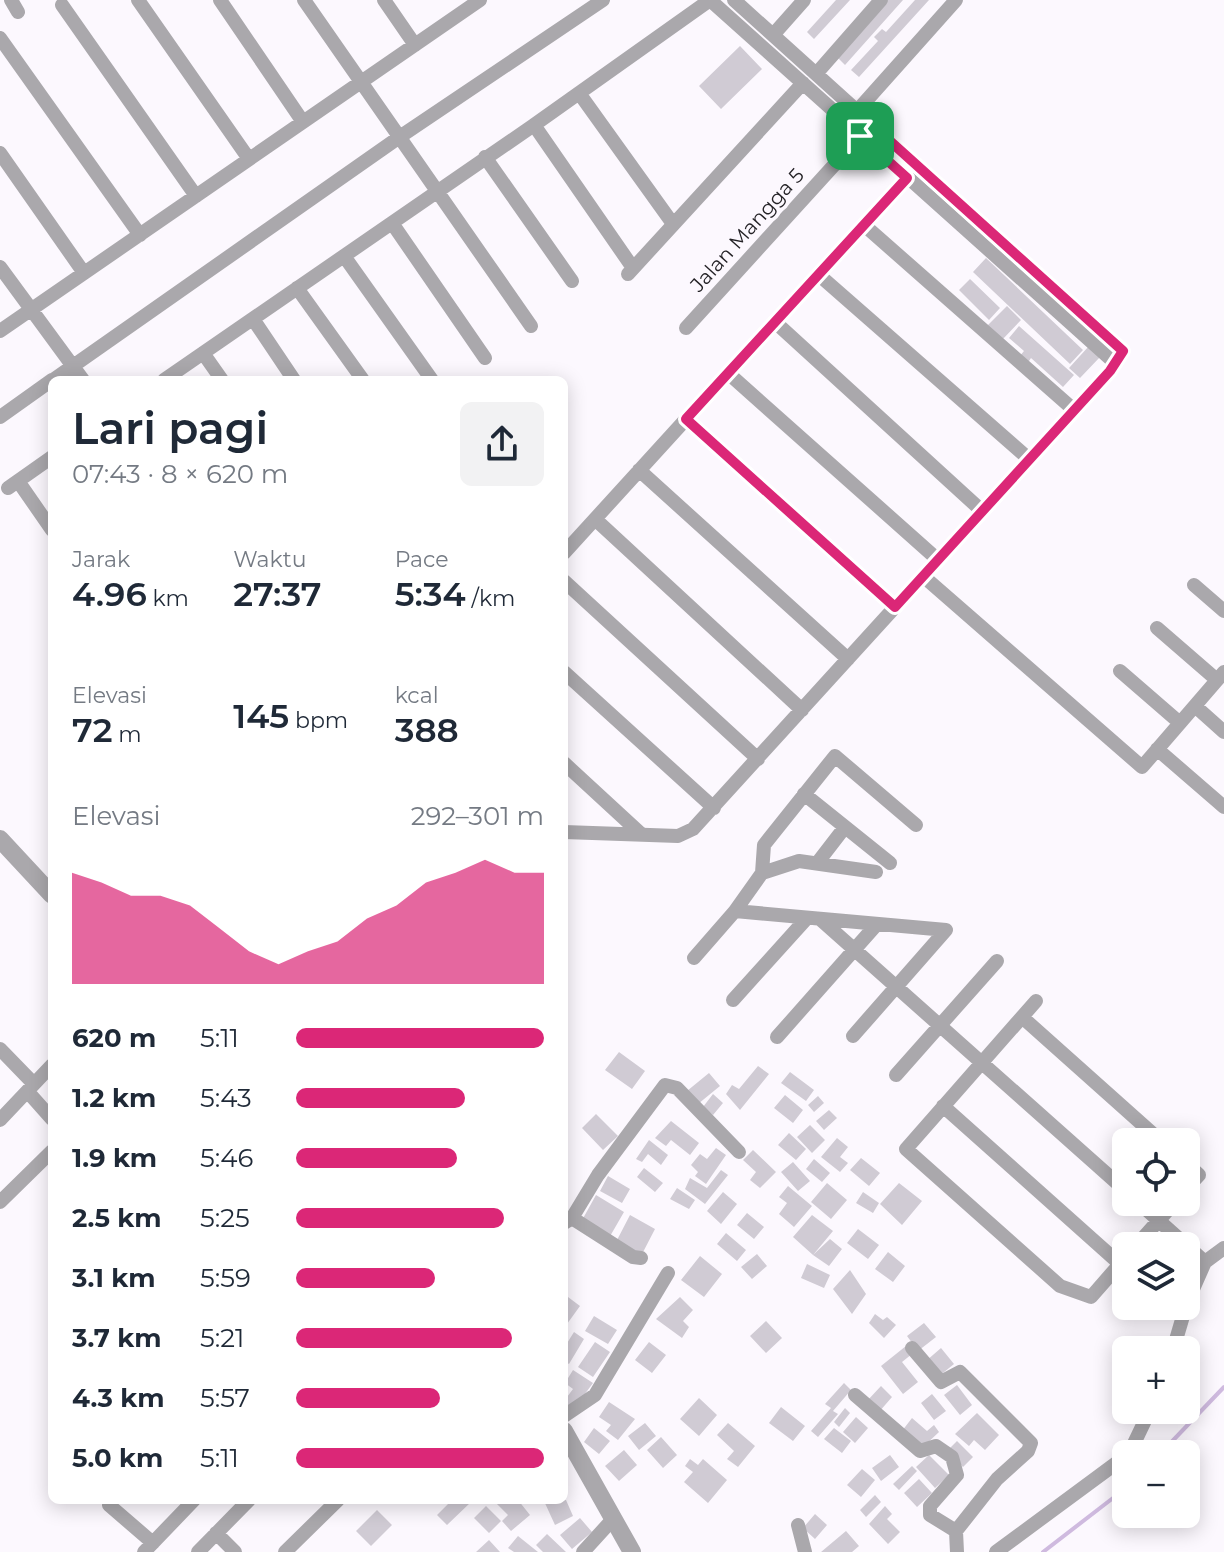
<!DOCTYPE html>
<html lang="id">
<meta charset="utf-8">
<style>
:root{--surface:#fff;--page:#f2f2f3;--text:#1f2937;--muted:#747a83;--accent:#db2777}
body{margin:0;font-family:Montserrat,sans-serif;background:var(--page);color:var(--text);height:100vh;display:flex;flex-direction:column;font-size:30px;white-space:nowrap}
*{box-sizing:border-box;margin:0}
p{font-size:26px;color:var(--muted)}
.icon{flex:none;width:44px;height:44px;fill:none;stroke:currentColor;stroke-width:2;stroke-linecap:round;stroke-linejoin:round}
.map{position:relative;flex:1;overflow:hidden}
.sheet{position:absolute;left:48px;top:376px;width:520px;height:1128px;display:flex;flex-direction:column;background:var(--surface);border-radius:12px;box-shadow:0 4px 20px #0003}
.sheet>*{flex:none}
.buttons{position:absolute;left:1112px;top:1128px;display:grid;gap:16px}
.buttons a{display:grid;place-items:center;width:88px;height:88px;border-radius:12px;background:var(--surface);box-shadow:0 4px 20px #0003;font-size:40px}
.pin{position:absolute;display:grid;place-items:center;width:68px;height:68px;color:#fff;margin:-34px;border-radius:16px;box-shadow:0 4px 12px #0006}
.round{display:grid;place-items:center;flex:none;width:84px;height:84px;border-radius:12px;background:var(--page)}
.head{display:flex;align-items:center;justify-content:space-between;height:136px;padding:0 24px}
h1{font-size:44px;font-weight:600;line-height:60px}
.stats{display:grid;grid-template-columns:repeat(3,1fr);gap:12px;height:136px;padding:8px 24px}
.stats div{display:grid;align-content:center}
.stats b{font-size:34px;font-weight:600}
.stats small{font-size:22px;font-weight:400}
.stats p{font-size:22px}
.chart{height:224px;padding:16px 24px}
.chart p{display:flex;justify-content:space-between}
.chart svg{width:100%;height:144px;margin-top:8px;fill:var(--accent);opacity:.7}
ul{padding:0 24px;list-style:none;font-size:26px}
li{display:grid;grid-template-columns:128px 96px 1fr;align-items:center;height:60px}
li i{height:20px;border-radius:10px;background:var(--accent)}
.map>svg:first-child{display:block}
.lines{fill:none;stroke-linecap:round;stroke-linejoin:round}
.stream{stroke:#cfbadf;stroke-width:4}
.building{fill:#d0cbd4}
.minor{stroke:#aaa8ac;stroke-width:14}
.tertiary{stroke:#aaa8ac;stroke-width:18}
.route-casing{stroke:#fff;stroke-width:16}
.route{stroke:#db2777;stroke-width:10}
.labels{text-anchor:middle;stroke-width:7;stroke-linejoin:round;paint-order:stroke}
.street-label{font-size:20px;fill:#242226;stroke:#fcf8fe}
</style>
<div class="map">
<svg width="1224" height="1552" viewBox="0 0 1224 1552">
<rect width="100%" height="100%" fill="#fcf8fe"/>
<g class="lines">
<path class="stream" d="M1160,1454L1224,1387
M1043,1552L1126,1488"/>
</g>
<path class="building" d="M836,0H850L814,39L807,32Z
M888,0H903L845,65L837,57Z
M915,0H929L859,77L851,70L878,41L874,37L882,29L886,32Z
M740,46L762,69L721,109L699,86Z
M986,258L1083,350L1070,364L973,272Z
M970,279L1000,308L989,320L959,290Z
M1007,306L1021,320L1002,340L987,326Z
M1019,326L1074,375L1063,387L1031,358L1027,364L1019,357L1024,351L1009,338Z
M1089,346L1100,357L1080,378L1069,368Z
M619,1052L645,1071L632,1089L605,1070Z
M758,1066L769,1074L740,1110L726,1094L732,1085L739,1089Z
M790,1072L814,1090L806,1101L781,1083Z
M709,1073L720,1086L698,1104L687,1091Z
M713,1094L723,1103L713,1115L703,1107Z
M785,1095L803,1110L793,1123L774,1108Z
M818,1096L824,1103L814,1112L808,1105Z
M829,1110L837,1118L824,1130L816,1121Z
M596,1114L618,1136L603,1150L582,1128Z
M671,1121L699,1143L690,1155L671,1140L666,1146L655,1138Z
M810,1125L825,1140L812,1153L797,1137Z
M789,1133L806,1149L796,1160L778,1145Z
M837,1138L848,1147L840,1157L848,1163L840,1172L821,1157Z
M649,1140L668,1155L661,1165L648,1154L642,1162L636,1159Z
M716,1148L726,1155L706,1184L695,1176L698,1172L691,1165L700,1154L707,1159Z
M753,1150L776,1172L760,1188L750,1180L756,1172L743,1160Z
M861,1158L880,1173L869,1186L850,1170Z
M814,1159L830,1173L822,1182L806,1169Z
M793,1162L810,1181L798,1191L781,1172Z
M644,1168L663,1183L655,1192L637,1177Z
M721,1170L728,1175L705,1204L685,1189L690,1178L707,1188Z
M608,1176L630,1189L622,1203L600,1191Z
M827,1183L847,1200L831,1219L811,1202Z
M899,1183L922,1201L902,1225L880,1204Z
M788,1186L812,1206L794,1227L779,1214L787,1203L779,1197Z
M677,1188L695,1200L689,1209L670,1199Z
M723,1192L737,1204L721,1224L707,1211Z
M863,1192L879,1203L873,1213L856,1203Z
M596,1195L624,1212L609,1238L581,1222Z
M747,1213L764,1227L754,1239L737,1225Z
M630,1215L655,1229L641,1256L616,1242Z
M812,1215L833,1231L813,1255L830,1239L842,1249L829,1266L813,1255L793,1237Z
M858,1229L879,1245L868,1259L847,1243Z
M726,1233L746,1250L737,1261L717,1244Z
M888,1252L905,1266L893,1282L875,1269Z
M757,1254L767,1266L752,1279L741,1267Z
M700,1256L722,1274L704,1297L681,1280Z
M807,1264L830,1275L824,1288L801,1278Z
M850,1270L866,1294L852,1314L833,1289Z
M564,1294L580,1306L567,1324L564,1321Z
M680,1297L693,1310L683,1321L689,1327L682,1338L656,1319Z
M875,1314L883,1320L887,1317L896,1325L884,1338L869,1323Z
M594,1316L617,1330L608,1344L585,1331Z
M766,1321L782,1338L766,1353L750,1336Z
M924,1323L936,1337L918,1351L907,1336Z
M574,1332L584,1339L569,1364L564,1361V1348Z
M595,1342L610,1352L593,1377L578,1367Z
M649,1342L666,1355L652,1373L635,1360Z
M906,1346L912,1354L902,1362L918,1382L903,1394L881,1366Z
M941,1348L954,1364L938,1377L926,1361Z
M573,1370L593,1383L573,1410L564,1401L573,1389L565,1383Z
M844,1383L851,1390L833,1411L838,1414L818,1437L811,1431L831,1408L825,1404Z
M957,1385L972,1405L960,1415L944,1395Z
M881,1386L892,1397L879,1412L867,1401Z
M932,1394L946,1411L934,1420L921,1403Z
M699,1398L717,1415L699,1436L680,1419Z
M609,1402L635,1419L618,1440L606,1431L611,1425L599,1417Z
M781,1407L805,1426L793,1441L769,1423Z
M845,1408L850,1413L839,1427L834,1422Z
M977,1413L999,1435L985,1450L974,1440L969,1446L955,1434Z
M856,1417L868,1428L855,1443L843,1432Z
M912,1418L927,1431L934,1425L939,1432L922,1448L902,1431Z
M645,1423L656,1436L639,1450L628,1436Z
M728,1423L755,1446L738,1467L727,1459L734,1451L717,1435Z
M594,1428L610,1441L599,1454L584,1442Z
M834,1428L851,1441L842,1453L824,1439Z
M661,1437L677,1455L663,1468L647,1450Z
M957,1441L973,1457L963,1467L947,1451Z
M624,1450L637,1465L619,1481L605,1466Z
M890,1455L899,1467L881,1481L872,1468Z
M929,1455L949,1475L935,1488L916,1467Z
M690,1459L698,1465L703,1459L727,1480L708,1503L684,1482L693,1472L685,1466Z
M912,1466L917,1471L899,1490L893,1484Z
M862,1469L875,1480L861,1497L847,1485Z
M919,1479L932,1493L917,1507L904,1493Z
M875,1495L881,1502L866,1517L860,1510Z
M452,1500L471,1502L447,1525L437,1515Z
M493,1500H518L530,1515L511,1531L502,1521L508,1515Z
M566,1500L573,1516L555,1525L544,1501Z
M486,1506L501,1521L489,1533L474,1518Z
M885,1506L892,1514L887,1519L900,1532L888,1544L869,1524Z
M377,1510L392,1525L371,1546L356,1531Z
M815,1514L827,1525L815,1539L803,1528Z
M580,1518L592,1532L572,1549L560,1535Z
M846,1531L859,1546L852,1552H821Z
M547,1534L566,1552H543L536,1545Z
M518,1536L538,1552H514L508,1548Z
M489,1540L500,1552H476Z"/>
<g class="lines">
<path class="minor" d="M11,0L18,12
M138,0L249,159
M220,0L303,122
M304,0L531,326
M384,0L415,45
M734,0L1123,351L1114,362
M62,5L196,196
M773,35L804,0
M0,38L140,235
M816,74L881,0
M579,93L673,224
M857,111L956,0
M534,125L710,0L1114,362L1110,371L693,829L678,836L564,832
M0,153L84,273
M485,157L572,281
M907,178L728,373L937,559
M392,223L485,358
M864,225L1074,410
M344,256L432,380
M0,267L83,380
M628,274L803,83
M819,275L1029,459
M297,288L363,380
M253,319L294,380
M775,322L982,511
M686,328L866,130
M0,331L480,0
M203,353L222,380
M53,380L401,136L603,0
M164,380L534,125L633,268
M0,417L52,380
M686,419L895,607
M639,470L848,659
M18,481L52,530
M8,488L52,457
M595,519L802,710
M564,553L728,373
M923,576L1142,767L1224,672
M564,581L758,759
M1194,585L1224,611
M1157,628L1217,680
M1120,671L1180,723
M564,672L714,808
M1195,706L1224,732
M1157,749L1224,807
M564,763L641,834
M804,794L890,863
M818,862L845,827
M762,873L799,861L876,872
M735,911L946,930
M820,919L1126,1191
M694,958L735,911L762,873L764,845L835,756L916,825
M733,1000L807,918
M1036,1001L906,1149L1060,1286L1091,1297L1126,1257
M1022,1017L1162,1142
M853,1036L946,930
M777,1037L877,924
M0,1049L34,1084
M896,1075L997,961
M28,1092L52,1119
M943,1106L1120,1264
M0,1120L52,1065
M1186,1163L1199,1175L1186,1189
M0,1202L52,1151
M1138,1202L1205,1262
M572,1218L633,1257L641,1258
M564,1223L572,1218L598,1175L665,1085L677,1088L739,1152
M1136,1246L1175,1202
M1186,1305L1205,1262L1224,1248
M912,1348L941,1382L960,1372L1031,1443L1028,1451L997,1479L956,1531L957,1552
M1173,1350L1186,1306
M855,1395L920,1451L936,1446L952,1457L957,1475L930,1506V1515L956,1531
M564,1416L595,1395L668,1273
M1129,1454L1150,1410
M113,1500L109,1505L153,1543
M798,1525L805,1552
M216,1533L235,1552
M144,1552L194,1500
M198,1552L249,1500
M285,1552L338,1500
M583,1552L613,1519
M996,1552L1126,1456"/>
<path class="tertiary" d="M0,839L52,895
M564,1431L632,1552"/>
</g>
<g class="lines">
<defs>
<path id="route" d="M871,124L1123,351L1110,371L895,607L686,419L907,178L860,136Z"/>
</defs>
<use href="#route" class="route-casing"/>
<use href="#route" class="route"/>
</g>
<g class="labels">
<g class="street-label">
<text transform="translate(747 230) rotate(-48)" y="7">Jalan Mangga 5</text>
</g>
</g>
</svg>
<div class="buttons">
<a><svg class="icon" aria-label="locate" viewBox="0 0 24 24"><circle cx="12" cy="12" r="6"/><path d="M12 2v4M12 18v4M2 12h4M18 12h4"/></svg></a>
<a><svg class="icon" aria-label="layers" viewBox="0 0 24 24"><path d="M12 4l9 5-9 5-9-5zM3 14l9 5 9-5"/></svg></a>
<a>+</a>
<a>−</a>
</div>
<div class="pin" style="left:860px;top:136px;background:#1e9e55"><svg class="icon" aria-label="arrive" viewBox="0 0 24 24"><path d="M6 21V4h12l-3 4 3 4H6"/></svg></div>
<section class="sheet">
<div class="head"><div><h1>Lari pagi</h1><p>07:43 · 8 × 620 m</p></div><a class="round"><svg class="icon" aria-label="share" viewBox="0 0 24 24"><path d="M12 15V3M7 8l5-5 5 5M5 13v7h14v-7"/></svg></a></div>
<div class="stats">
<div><p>Jarak</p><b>4.96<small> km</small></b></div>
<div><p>Waktu</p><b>27:37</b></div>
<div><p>Pace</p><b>5:34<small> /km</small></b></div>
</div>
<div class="stats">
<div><p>Elevasi</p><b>72<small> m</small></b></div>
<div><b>145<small> bpm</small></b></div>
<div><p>kcal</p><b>388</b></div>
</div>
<div class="chart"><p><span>Elevasi</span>292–301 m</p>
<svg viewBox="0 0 160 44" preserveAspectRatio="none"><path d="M0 44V10L10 13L20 17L30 17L40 20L50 27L60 34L70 38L80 34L90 31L100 24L110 20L120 13L130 10L140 6L150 10L160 10V44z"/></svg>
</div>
<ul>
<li><b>620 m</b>5:11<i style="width:100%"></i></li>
<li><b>1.2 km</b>5:43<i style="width:68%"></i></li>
<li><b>1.9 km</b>5:46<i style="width:65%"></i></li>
<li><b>2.5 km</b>5:25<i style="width:84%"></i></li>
<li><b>3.1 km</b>5:59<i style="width:56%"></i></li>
<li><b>3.7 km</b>5:21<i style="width:87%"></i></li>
<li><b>4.3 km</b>5:57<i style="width:58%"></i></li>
<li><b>5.0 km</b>5:11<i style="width:100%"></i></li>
</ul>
</section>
</div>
